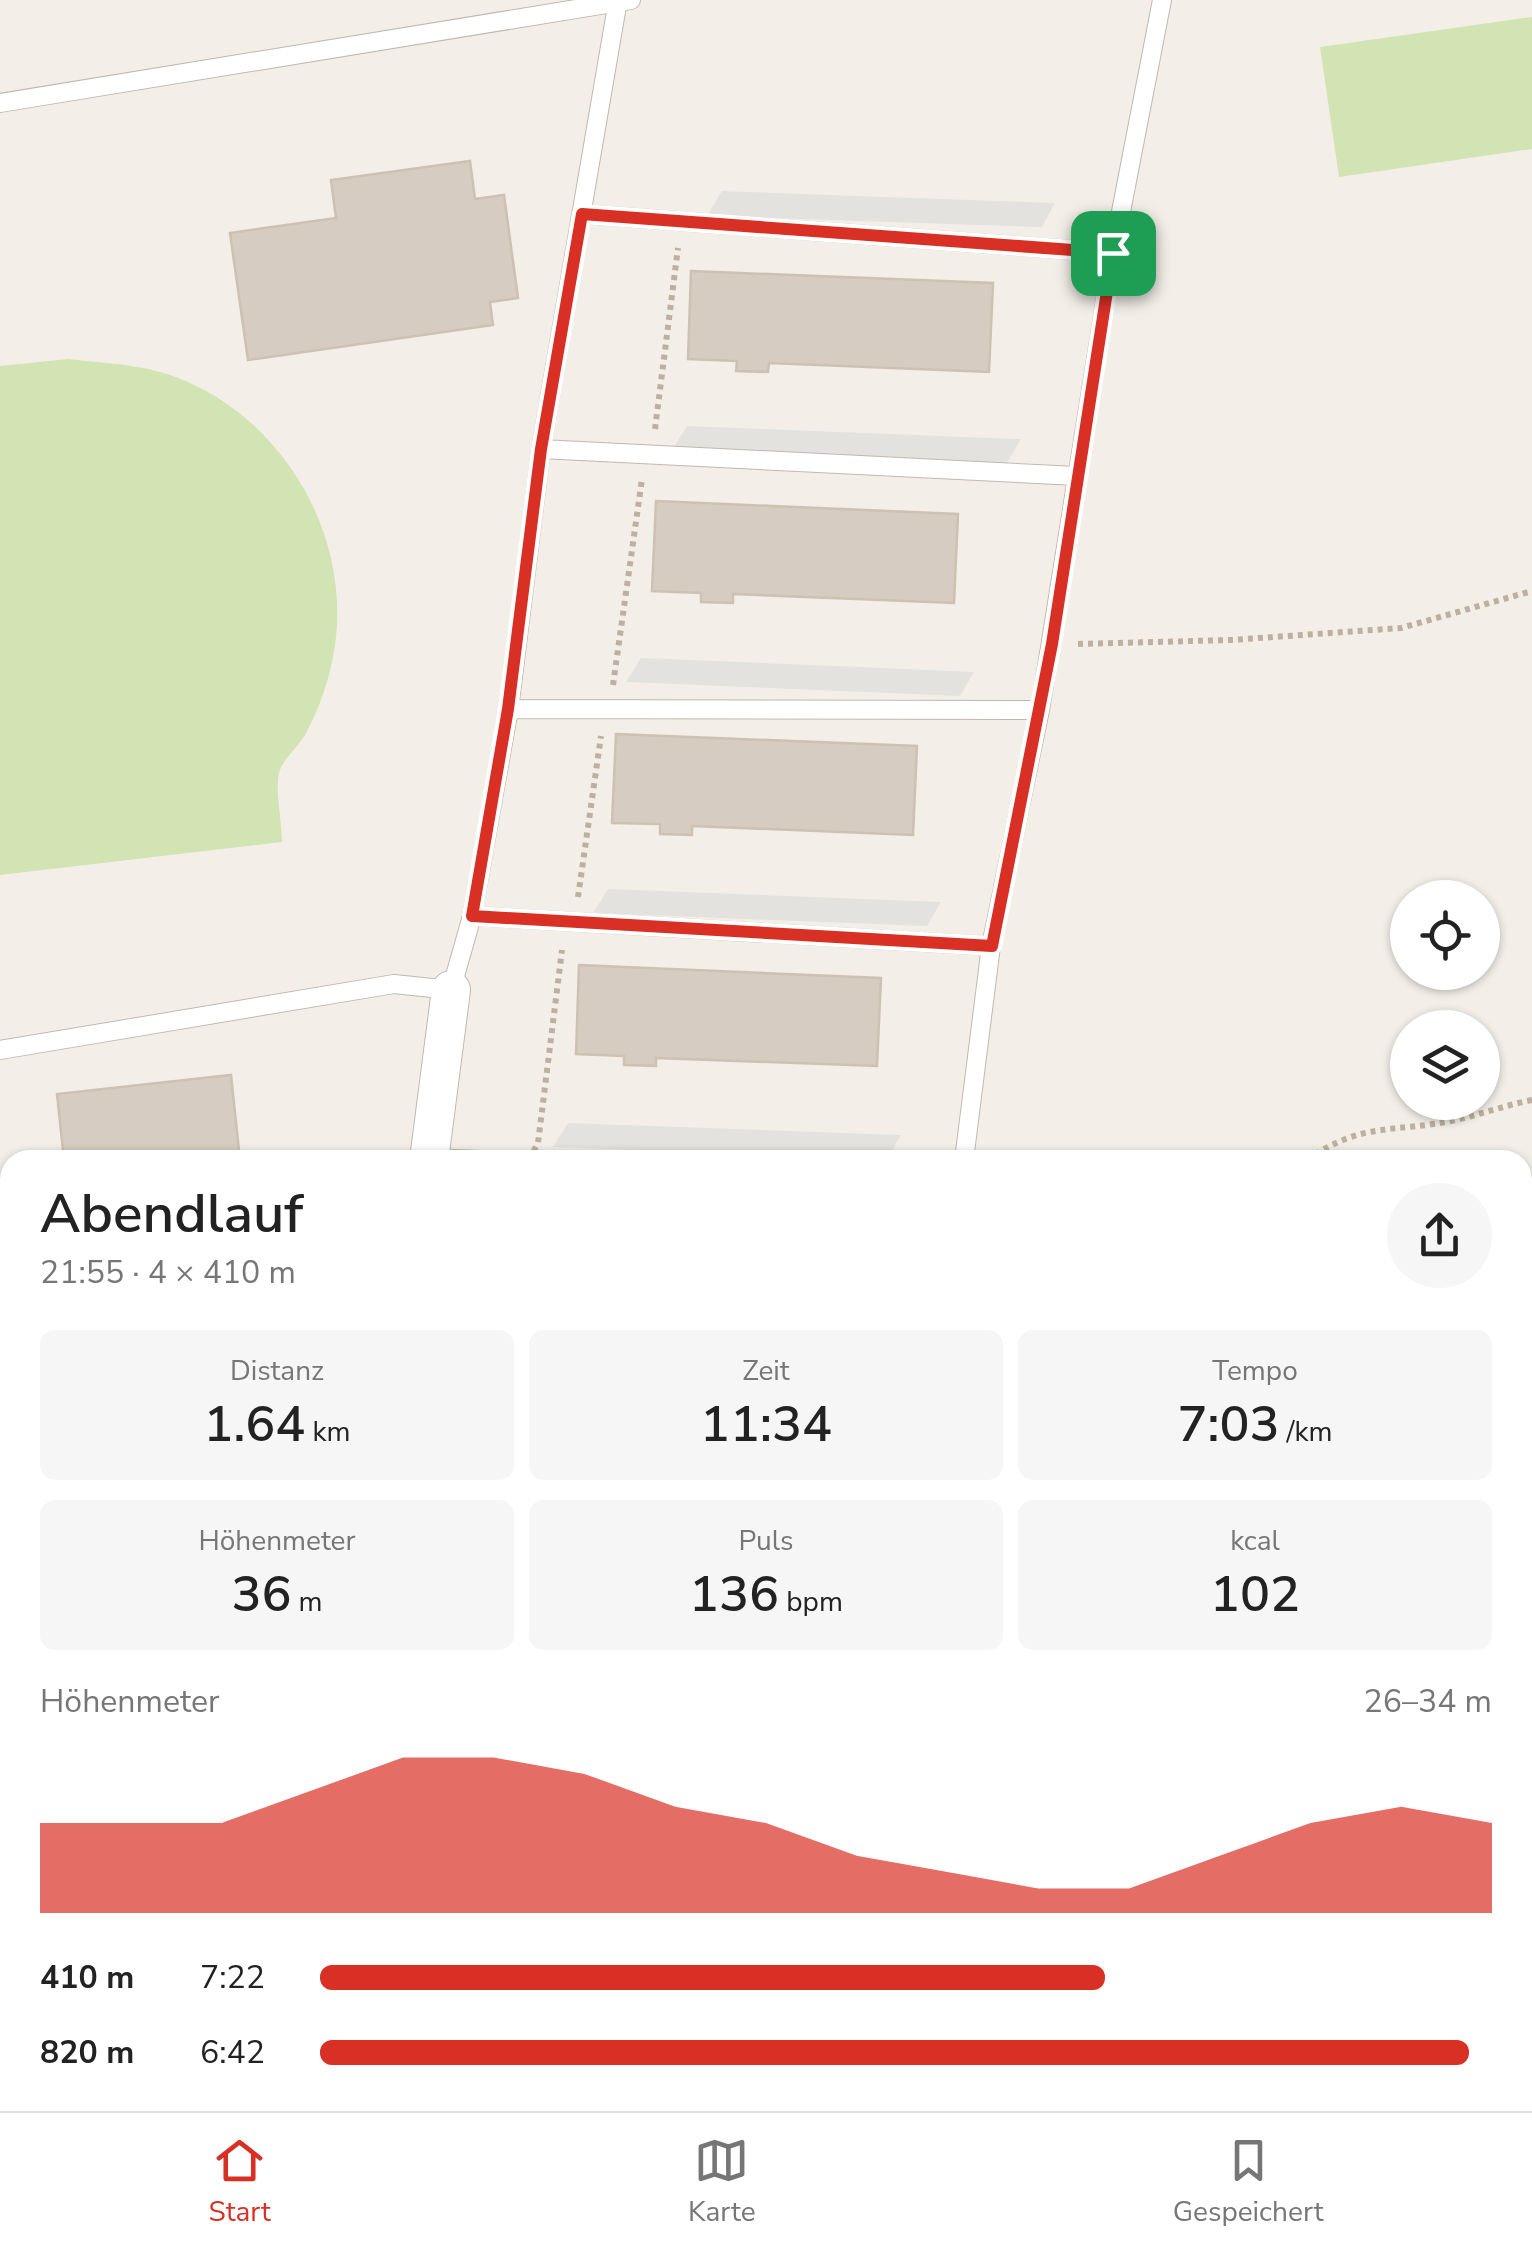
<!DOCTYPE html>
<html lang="de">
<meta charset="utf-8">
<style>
:root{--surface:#fff;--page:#f6f6f6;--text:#222;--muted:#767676;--line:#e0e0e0;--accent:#d93025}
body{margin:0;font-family:"Nunito Sans",sans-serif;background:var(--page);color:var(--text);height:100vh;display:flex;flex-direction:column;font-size:38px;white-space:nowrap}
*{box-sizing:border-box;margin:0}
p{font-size:32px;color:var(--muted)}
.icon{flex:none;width:55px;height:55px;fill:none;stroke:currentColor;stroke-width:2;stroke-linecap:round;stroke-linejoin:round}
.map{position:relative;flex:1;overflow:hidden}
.sheet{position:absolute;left:0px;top:1150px;width:1532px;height:962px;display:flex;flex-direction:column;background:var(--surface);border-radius:30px 30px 0 0;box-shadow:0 2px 8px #0004}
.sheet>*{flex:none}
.tools{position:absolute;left:1390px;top:880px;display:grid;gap:20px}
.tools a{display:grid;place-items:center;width:110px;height:110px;border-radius:50%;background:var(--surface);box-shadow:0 2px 8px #0004;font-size:50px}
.pin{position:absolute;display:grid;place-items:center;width:85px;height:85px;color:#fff;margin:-42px;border-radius:20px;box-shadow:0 5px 15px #0006}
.round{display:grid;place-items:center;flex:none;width:105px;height:105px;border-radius:52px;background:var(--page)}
.overview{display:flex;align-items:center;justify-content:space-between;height:170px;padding:0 40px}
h1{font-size:55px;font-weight:600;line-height:75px}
.figures{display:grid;grid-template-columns:repeat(3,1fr);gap:15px;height:170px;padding:10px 40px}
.figures div{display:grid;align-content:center;border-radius:15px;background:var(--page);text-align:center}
.figures b{font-size:50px;font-weight:600}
.figures small{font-size:28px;font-weight:400}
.figures p{font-size:28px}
.chart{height:280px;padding:20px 40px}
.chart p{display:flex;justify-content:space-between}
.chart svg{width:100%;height:180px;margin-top:10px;fill:var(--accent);opacity:.7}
ul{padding:0 40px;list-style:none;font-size:32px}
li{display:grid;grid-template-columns:160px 120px 1fr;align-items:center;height:75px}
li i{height:25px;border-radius:12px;background:var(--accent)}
.dock{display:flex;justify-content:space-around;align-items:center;height:140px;border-top:2px solid var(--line);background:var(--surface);font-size:28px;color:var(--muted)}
.dock a{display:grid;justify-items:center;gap:5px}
.dock .current{color:var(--accent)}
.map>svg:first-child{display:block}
.residential{fill:#e6e0d7}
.green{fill:#d2e3b4}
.parking{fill:#e4e2df}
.building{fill:#d6ccc1;stroke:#cdc1b2;stroke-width:2.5}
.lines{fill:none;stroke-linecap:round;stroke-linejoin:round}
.service-casing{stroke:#c0b8ae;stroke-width:20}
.minor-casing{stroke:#c0b8ae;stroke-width:40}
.path{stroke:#beb09e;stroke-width:6;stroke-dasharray:5 5;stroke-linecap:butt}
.service{stroke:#fff;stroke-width:18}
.minor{stroke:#fff;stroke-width:38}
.route-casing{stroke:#fff;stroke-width:20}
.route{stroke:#d93025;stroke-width:12}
</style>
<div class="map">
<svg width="1532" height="2111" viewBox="0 0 1532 2111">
<rect width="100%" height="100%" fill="#f3efe8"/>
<path class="residential" d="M1532,1710V2111H1040L1074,2102H1522V1713Z"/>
<path class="green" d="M1532,17V149L1339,177L1320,47Z
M68,359C103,363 139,364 173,376C284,416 356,540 333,657C328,684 318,711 305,735C298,747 282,760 279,773C275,789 282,824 282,842L0,875V366Z"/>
<path class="parking" d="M722,191L1055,203L1042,227L707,216Z
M687,426L1021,439L1007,463L672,450Z
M641,658L788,664L974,672L960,696L626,682Z
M608,889L941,902L927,926L593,913Z
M568,1123L901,1135L887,1159L553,1147Z"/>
<path class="building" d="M470,161L475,199L504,195L518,298L490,302L493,325L248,360L230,233L336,218L331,180Z
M691,271L993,283L989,372L769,363L768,372L736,371L737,361L688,359Z
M656,501L958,514L954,603L733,594V603L701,602V593L652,591Z
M616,734L917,746L913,835L692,826V835L660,834V824L612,823Z
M579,965L881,978L877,1066L656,1058V1066L624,1065V1056L576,1054Z
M231,1075L240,1160H64L57,1094Z
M1532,1251V1341L1522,1342V1252Z
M10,1778V1976L0,1977V1779Z
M1532,1852V1924L1522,1926V1854Z
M1483,2103L1485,2111H1455L1454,2109Z"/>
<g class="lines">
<defs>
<path id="service" d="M0,103L631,0
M582,214L1113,253
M541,449L1077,476
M509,709L1040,710
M472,916L991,946
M0,1050L394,984L451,990L472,916L509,709L541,449L618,0
M429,1158L481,1160
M964,1160L991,946L1040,710L1113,253L1162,0
M1522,1404L1532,1403
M1522,1954L1532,1952"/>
<path id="minor" d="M429,1160L451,990
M0,1620L8,1746
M1522,2068L1532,2066
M0,2072L10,2071
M406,2102L407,2111
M1279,2111L1327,2102"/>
</defs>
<use href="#service" class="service-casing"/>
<use href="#minor" class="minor-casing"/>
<path class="path" d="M655,429L678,248
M1078,644L1231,640L1401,628L1532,591
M613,685L642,479
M578,897L601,736
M991,1154L1019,1160
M529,1160L538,1143L562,950
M1307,1160C1362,1121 1397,1133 1456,1120C1482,1114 1506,1105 1532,1100
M1522,1637H1532"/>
<use href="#service" class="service"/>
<use href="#minor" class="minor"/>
</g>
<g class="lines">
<defs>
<path id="route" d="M582,214L1113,253L1052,644L992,946L472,916L508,709L541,449Z"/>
</defs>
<use href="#route" class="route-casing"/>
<use href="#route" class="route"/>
</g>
</svg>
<div class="tools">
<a><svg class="icon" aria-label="locate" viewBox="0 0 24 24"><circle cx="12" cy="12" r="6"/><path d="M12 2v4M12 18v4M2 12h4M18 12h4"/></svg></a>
<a><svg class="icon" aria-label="layers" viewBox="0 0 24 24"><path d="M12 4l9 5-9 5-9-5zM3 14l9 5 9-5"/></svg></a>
</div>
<div class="pin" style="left:1113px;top:253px;background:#1e9e55"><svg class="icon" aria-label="arrive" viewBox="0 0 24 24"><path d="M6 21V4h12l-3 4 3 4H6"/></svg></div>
<section class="sheet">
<div class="overview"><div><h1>Abendlauf</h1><p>21:55 · 4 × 410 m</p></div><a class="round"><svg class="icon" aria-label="share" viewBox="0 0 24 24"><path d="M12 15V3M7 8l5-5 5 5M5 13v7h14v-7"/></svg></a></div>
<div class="figures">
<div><p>Distanz</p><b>1.64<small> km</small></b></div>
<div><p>Zeit</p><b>11:34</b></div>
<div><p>Tempo</p><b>7:03<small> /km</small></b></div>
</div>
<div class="figures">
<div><p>Höhenmeter</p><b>36<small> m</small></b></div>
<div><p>Puls</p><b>136<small> bpm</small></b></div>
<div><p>kcal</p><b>102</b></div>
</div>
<div class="chart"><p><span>Höhenmeter</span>26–34 m</p>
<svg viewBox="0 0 160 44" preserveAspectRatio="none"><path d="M0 44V22L10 22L20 22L30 14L40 6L50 6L60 10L70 18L80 22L90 30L100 34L110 38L120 38L130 30L140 22L150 18L160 22V44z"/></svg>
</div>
<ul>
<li><b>410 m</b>7:22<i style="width:67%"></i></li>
<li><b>820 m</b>6:42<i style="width:98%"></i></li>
</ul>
</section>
</div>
<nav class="dock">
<a class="current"><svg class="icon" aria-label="home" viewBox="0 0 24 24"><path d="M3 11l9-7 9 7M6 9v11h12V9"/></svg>Start</a>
<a><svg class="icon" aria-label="map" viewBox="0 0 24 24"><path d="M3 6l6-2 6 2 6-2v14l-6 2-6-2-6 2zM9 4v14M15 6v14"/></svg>Karte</a>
<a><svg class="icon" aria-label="saved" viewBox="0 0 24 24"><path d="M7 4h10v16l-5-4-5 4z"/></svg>Gespeichert</a>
</nav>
